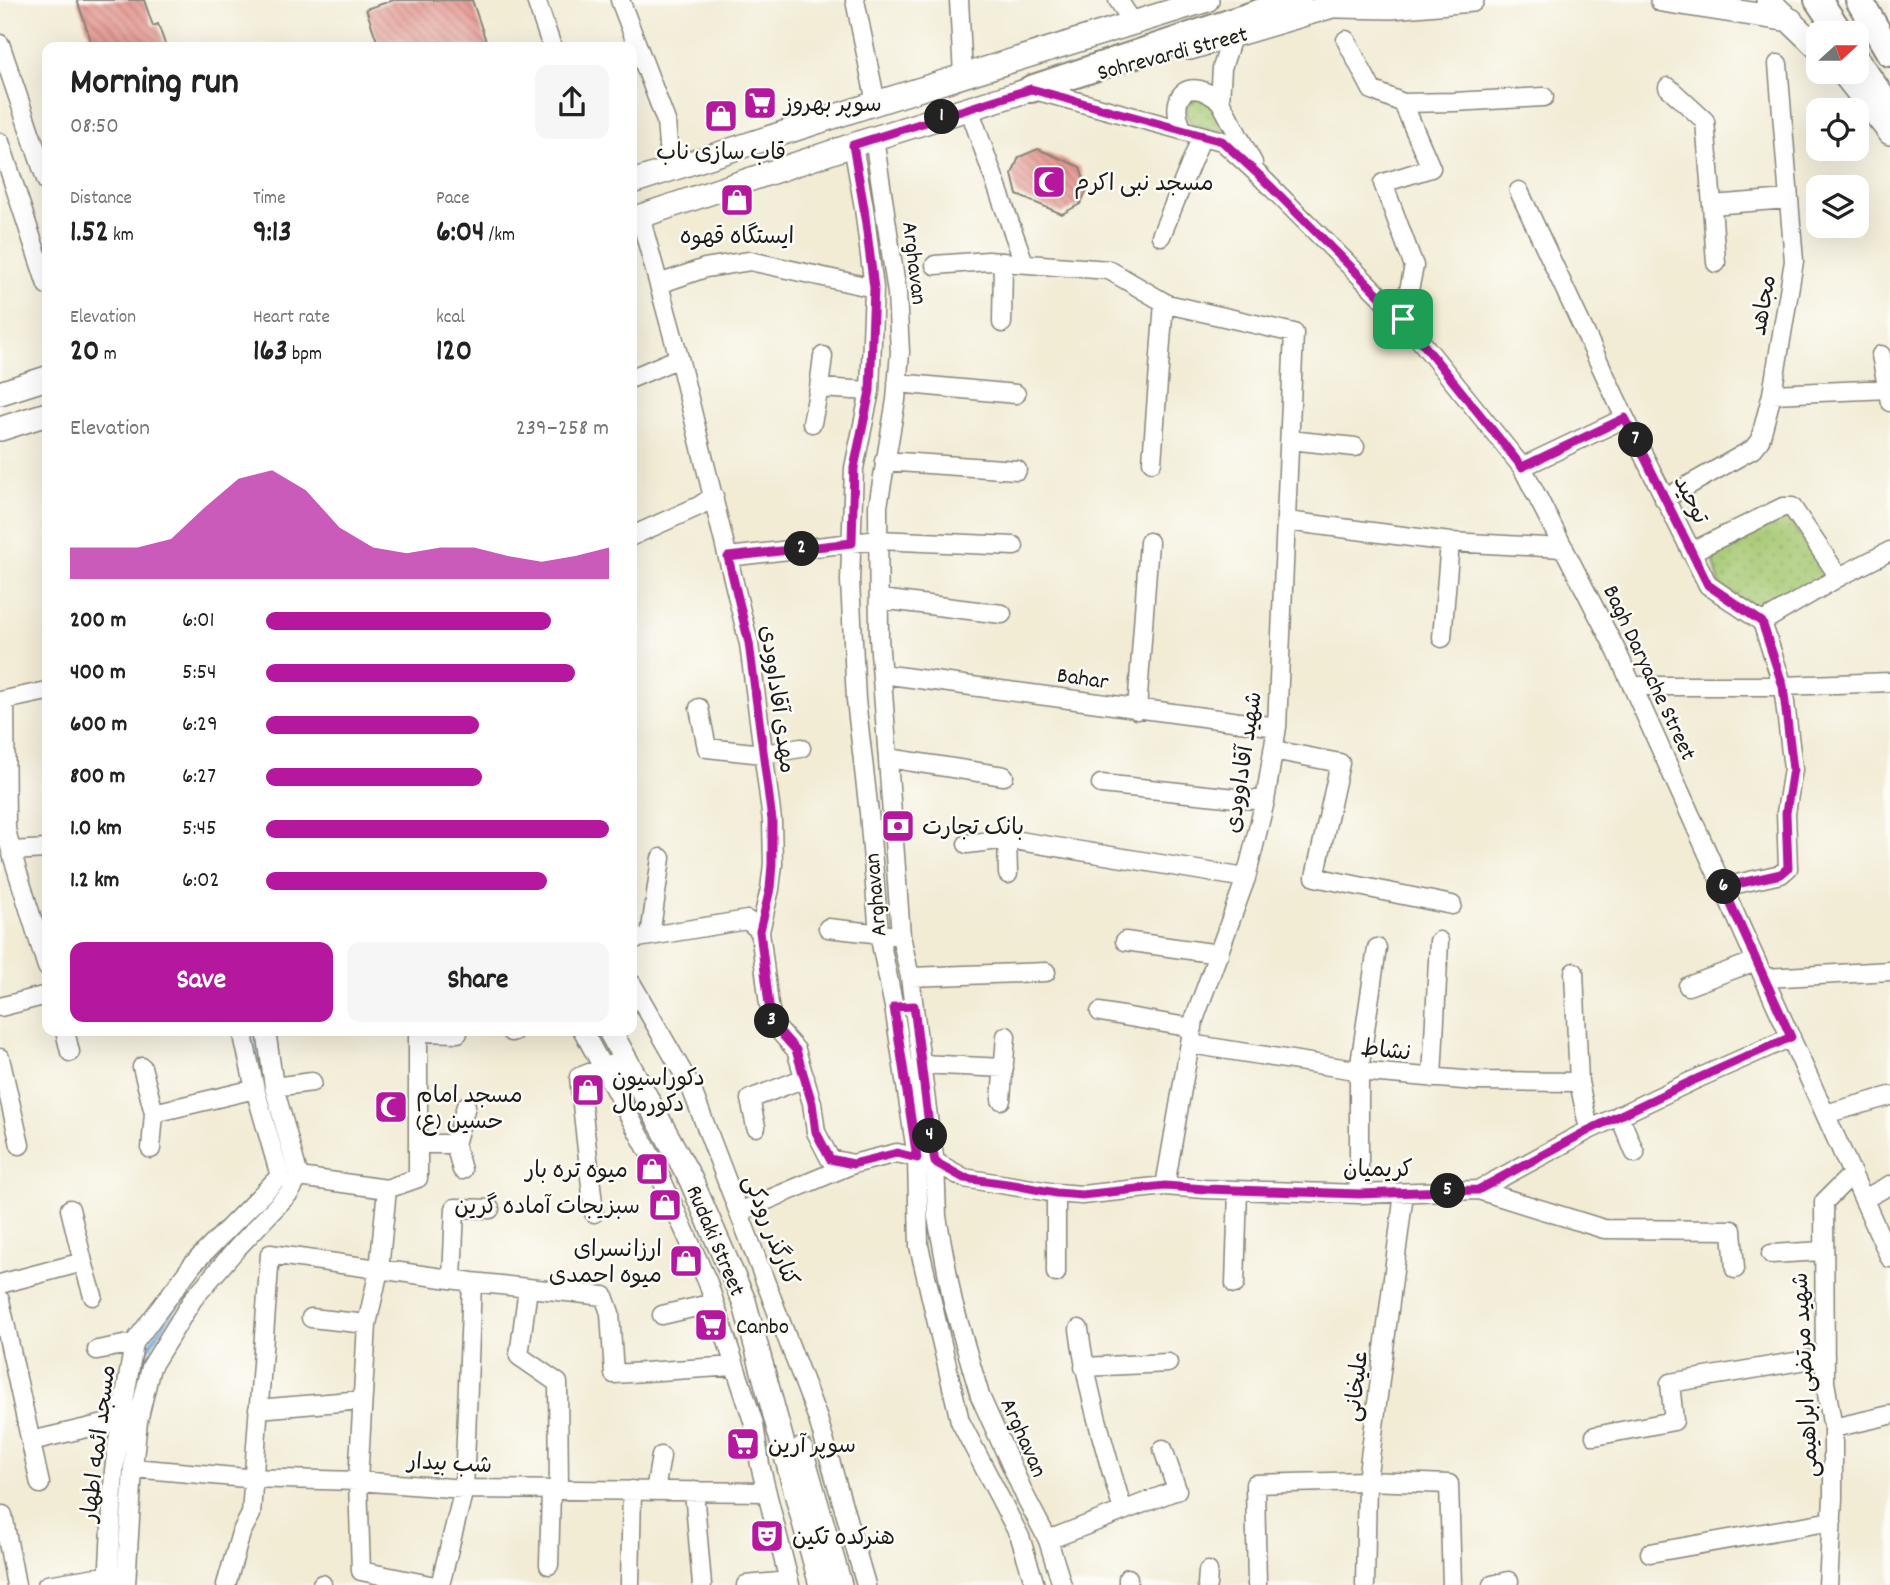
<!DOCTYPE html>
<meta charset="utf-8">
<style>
:root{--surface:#fff;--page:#f6f6f6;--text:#222;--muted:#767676;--accent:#b5179e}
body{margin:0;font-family:Dekko,"Playpen Sans Arabic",sans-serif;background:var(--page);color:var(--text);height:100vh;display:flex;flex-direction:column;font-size:26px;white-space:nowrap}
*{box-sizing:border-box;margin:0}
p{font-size:23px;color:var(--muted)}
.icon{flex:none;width:38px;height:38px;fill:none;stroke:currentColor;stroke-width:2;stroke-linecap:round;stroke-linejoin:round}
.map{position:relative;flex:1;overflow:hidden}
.side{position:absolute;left:42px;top:42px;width:595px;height:994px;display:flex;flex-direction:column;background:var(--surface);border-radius:14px;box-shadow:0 7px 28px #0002}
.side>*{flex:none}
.needle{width:46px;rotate:69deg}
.buttons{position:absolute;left:1806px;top:21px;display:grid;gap:14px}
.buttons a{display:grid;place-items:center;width:63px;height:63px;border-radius:14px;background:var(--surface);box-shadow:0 7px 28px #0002;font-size:35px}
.pin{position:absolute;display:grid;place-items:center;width:60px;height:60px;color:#fff;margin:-30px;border-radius:14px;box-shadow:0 4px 10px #0006}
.km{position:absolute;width:35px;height:35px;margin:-18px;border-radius:50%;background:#222;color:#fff;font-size:19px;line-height:35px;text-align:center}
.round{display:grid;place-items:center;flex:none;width:74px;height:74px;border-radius:14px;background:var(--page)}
.headline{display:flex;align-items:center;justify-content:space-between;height:119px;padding:0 28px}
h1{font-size:38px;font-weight:700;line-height:52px}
.figures{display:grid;grid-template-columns:repeat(3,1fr);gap:10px;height:119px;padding:7px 28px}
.figures div{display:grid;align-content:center}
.figures b{font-size:30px;font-weight:700}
.figures small{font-size:19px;font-weight:400}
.figures p{font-size:19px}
.chart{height:196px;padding:14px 28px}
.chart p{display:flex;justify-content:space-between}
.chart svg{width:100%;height:126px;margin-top:7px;fill:var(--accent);opacity:.7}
.primary-button{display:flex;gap:14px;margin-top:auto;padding:14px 28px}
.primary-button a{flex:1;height:80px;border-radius:14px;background:var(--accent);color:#fff;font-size:28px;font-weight:700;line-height:80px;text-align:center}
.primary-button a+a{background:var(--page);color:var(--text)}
ul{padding:0 28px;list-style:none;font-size:23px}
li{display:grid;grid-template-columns:112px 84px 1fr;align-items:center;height:52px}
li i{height:18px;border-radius:9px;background:var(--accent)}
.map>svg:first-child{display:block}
.grass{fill:url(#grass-dots);stroke:#607246;stroke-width:2}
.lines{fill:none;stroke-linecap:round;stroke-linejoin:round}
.stream{stroke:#69a4d9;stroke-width:5}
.building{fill:url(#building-back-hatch)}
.minor-casing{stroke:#878478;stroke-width:21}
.major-casing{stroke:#878478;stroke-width:26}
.highway-casing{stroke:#878478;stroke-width:30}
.minor{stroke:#fff;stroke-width:18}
.major{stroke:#fff;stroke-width:23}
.highway{stroke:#fff;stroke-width:26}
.route-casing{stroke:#fff;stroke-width:14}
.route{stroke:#b5179e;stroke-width:9}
.labels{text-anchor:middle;stroke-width:5;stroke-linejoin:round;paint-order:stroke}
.street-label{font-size:23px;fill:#1c1c1c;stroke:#fdfcf7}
.poi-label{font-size:23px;fill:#1c1c1c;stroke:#fdfcf7;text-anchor:start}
</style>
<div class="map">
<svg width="1890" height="1585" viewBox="0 0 1890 1585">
<defs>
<pattern id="grass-dots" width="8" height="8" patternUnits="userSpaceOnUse" patternTransform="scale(1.75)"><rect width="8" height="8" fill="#a4c770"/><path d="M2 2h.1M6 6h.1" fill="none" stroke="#8daa60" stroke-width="1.8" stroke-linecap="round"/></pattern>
<pattern id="building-back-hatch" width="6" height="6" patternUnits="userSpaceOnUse" patternTransform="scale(1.75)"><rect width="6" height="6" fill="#e18e86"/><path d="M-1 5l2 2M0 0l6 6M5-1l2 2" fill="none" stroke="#b6736d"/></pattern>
</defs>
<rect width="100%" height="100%" fill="#fdfcf7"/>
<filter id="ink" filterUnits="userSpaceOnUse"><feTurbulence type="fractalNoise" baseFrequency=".0143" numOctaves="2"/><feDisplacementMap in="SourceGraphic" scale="14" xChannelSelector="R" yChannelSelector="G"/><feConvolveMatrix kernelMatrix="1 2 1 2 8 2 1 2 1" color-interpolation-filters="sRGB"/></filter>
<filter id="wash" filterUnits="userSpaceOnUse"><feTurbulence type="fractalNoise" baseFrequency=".00686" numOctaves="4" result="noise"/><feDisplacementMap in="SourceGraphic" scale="28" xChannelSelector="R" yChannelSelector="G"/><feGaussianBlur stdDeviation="1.57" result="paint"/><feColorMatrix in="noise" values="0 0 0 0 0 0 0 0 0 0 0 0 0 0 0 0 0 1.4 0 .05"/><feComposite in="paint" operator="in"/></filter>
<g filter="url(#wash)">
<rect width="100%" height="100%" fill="#f2ecd5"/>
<path class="grass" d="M1199,97L1212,105L1230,135L1192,125L1186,115V105Z
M1785,515L1831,576L1763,611L1720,586L1712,555Z"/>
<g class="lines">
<path class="stream" d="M258,1031L255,1044L266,1085
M281,1146L289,1175L285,1179
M143,1367L148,1348L199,1273L238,1230
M131,1411L137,1390
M121,1505L127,1438"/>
</g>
<g id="blocks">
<path class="building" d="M77,0H144L153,26L158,24L166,47H93Z
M394,0H472L488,47H379L366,9Z
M1038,149L1080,167L1087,190L1080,204L1062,214L1017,195L1012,174L1019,157Z"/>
</g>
</g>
<g filter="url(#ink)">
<use href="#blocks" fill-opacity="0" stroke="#878478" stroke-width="2"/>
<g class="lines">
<defs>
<path id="minor" d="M536,0L552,47
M620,0L666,121L670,169
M855,0L876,103
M959,0L963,76
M1118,0L1134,24
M1232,37L1222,68L1220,101L1253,163
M1346,40L1372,90L1403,103L1454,102L1544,97
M0,44L47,182
M1668,87L1705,121L1712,205
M1031,89L1222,141L1260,176L1403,319L1522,467L1617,652L1890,1258
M1403,103L1431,168L1383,183L1414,266L1403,319
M969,108L1024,263
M1184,131C1173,115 1174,84 1200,90C1208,92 1214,97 1220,101
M874,138L897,293L900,352L896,400L878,506L879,638L901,936L910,977L929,1125L935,1162L937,1217L953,1303L980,1396L1025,1496L1048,1540L1062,1585
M0,142L47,285
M853,145L864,208L874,288L870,391L854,468L850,581L856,700L869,813L879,934L894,1007L917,1158L919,1246L960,1421L1020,1537L1035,1585
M1519,191L1625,418L1708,585L1762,622L1783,686L1793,769L1786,813L1788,868L1781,874L1723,887
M640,216L679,358L749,644L772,820L773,864L770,889L760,931L769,1005L773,1024L796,1050L812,1103L816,1132L830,1159L853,1164
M1161,236L1202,136
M1716,263L1712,205L1788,199
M935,265L988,261L1109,270L1167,304L1294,333L1277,727L1265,801L1246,878L1194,1020L1165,1186
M659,284L705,268L750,261L874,288
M1002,323L1003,262
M1881,355L1890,402
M632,378L679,358
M897,383L1016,394
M819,388L870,391
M1772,394L1890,389
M812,423L819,388L823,356
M1290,440L1355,447
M884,461L1017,470
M1152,462L1164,302
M1522,467L1625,418
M1664,499L1753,449L1760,440L1772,394L1794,261L1778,64
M1287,521L1450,542L1564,548
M632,536L699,506L714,496
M1691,552L1783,507H1792L1839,577L1762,622
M728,557L878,540L1014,546
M1839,577L1890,551
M880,599L1002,614
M1442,638L1450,542
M882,674L1277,727
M1632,686H1783L1890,682
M5,700L6,829L11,851L47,967
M0,701L47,691
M699,708L707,748L763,754L801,748
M1137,710L1149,542
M1273,750L1340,763L1315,877L1452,905
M888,758L1004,776
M1101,784L1265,801
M1007,839L1008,874
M967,844L1007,839L1246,878
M11,851L47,849
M828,928L891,935
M650,936L661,858
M632,939L747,920L760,931
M1125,941L1219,954
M1574,972L1579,1082L1589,1130
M910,977L1046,972
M1765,978L1890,971
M632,984L690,1085L818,1419L866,1585
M1688,986L1756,961
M0,1007L47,995
M1100,1012L1193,1028
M65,1031L70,1052
M583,1031L652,1158L708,1283L754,1424L760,1465L790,1585
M418,1032L458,1033
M511,1032L514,1031
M1190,1044L1368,1072L1475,1081L1579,1082
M0,1058L20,1145
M920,1064L1004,1068
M142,1067L154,1113L151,1149
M1432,1078L1439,941
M274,1087L312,1082
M1001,1100L1006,1036
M154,1113L255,1089
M1825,1114L1890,1096
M1619,1115L1635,1153
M756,1127L750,1099L805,1078
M419,1144H455
M462,1170L455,1144L466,1106
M299,1177L387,1189L418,1178V1031
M387,1189L379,1270L367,1324L358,1481L361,1571L430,1585
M1478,1190L1604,1229L1732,1230L1735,1269
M1056,1193V1273
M1359,1194V1071L1377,948
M1864,1199L1890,1185
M70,1209L83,1262L93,1296
M739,1212L853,1164L897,1153L935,1162L964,1178L1056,1193L1082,1195L1165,1186L1205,1189L1359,1194L1478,1190L1589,1130L1692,1081L1791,1037
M594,1213L579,1077L613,1064
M1771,1254L1823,1251
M452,1279L455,1208L490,1209
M0,1284L83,1262
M1235,1284L1238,1190
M528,1288L519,1356L558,1383L559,1489
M0,1300L40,1484
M662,1315L714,1303
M311,1318L367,1324
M97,1350L134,1343
M1084,1367L1168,1363
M258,1409L362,1400
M1833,1428L1890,1415
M1595,1436L1674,1421L1670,1383L1825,1357
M31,1441L121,1420H130
M133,1468L246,1478L358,1481L464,1489L766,1492
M655,1491L661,1456
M694,1491L702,1585
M1123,1511L1177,1490L1163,1449
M3,1515L16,1585
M1048,1540L1123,1511C1105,1449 1087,1392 1079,1329
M1650,1553L1832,1521
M549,1565L551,1490
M1128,1578V1585
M47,1585L109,1575H120
M108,1585L114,1470L121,1420L134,1343L193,1264L280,1176L255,1089L244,1040L246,1031
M126,1585L133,1468L138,1421L151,1367L193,1299L238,1247L290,1192L299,1177L274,1087L267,1037L268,1031
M226,1585L241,1533L251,1514L270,1254L472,1282L604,1296L610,1313L614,1374L735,1366
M322,1585V1584
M440,1585L464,1489L472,1282
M630,1585L632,1490
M746,1585L789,1581
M1207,1585L1208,1571
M1257,1585L1255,1484L1367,1481L1449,1484L1452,1585
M1365,1585L1367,1481L1404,1193
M1492,1585L1509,1581
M1828,1585L1833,1498V1428L1825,1382L1824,1202L1852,1174"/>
<path id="major" d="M1662,0L1791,20
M1768,0L1818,48
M1338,6L1391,7L1472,0
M1190,48L1353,0
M1842,72L1890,133
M632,182L876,103L1207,0
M632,219L865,141L1048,84
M0,393L47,378
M0,429L47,414
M610,1031L690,1178L744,1301L821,1585
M801,1450L840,1585"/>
<path id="highway" d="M1818,0L1840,33
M1859,0L1890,53
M1857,62L1890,109
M1031,89L1298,0"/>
</defs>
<use href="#minor" class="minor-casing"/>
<use href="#major" class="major-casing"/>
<use href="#highway" class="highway-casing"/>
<use href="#minor" class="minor"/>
<use href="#major" class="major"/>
<use href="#highway" class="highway"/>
</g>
</g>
<g class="lines" filter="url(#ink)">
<defs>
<path id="route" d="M1031,89L1222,141L1260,176L1403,319L1522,467L1625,418L1708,585L1762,622L1783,686L1793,769L1786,813L1788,868L1781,874L1723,887L1791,1037L1692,1081L1589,1130L1478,1190L1359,1194L1205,1189L1165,1186L1082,1195L1056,1193L1014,1185L964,1178L935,1162L929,1125L914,1006L894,1007L917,1158L897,1153L853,1164L830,1159L816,1132L812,1103L796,1050L773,1024L769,1005L760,931L770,889L772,864V820L749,643L728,557L852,543L854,468L870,391L874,288L864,208L853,145Z"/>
</defs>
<use href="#route" class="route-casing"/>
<use href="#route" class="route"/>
</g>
<defs>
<symbol id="supermarket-square" viewBox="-11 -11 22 22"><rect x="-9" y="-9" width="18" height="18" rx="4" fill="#b5179e" stroke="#fdfcf7"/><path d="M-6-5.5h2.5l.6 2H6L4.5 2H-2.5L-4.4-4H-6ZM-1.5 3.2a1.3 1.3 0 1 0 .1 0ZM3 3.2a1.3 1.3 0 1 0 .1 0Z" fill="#fff"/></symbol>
<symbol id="shop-square" viewBox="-11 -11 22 22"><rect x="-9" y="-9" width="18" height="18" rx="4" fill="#b5179e" stroke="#fdfcf7"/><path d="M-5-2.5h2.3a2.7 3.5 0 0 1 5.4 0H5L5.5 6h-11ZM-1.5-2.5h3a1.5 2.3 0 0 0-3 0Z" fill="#fff"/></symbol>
<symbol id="mosque-square" viewBox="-11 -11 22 22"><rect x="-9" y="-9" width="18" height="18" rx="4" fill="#b5179e" stroke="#fdfcf7"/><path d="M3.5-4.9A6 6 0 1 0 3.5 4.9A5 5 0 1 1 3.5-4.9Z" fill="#fff"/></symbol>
<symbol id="bank-square" viewBox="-11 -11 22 22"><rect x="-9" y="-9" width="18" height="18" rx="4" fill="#b5179e" stroke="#fdfcf7"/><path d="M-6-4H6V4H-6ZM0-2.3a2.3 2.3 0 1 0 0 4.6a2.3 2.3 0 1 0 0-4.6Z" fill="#fff"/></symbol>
<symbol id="theatre-square" viewBox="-11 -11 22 22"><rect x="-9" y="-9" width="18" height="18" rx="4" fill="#b5179e" stroke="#fdfcf7"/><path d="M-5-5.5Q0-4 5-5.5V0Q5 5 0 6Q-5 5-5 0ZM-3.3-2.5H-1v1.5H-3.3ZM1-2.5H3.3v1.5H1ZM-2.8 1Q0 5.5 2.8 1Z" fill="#fff"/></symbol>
</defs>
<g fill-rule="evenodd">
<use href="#supermarket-square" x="741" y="84" width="38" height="38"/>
<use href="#shop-square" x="702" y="97" width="38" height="38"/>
<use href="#mosque-square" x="1030" y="163" width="38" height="38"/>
<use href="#shop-square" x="718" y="181" width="38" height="38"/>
<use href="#bank-square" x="879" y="807" width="38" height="38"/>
<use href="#shop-square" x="569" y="1071" width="38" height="38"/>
<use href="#mosque-square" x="372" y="1088" width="38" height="38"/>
<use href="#shop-square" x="633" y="1150" width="38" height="38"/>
<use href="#shop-square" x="646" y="1186" width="38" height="38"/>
<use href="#shop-square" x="667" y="1242" width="38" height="38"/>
<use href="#supermarket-square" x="692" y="1306" width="38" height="38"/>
<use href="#supermarket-square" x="724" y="1425" width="38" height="38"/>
<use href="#theatre-square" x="748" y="1517" width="38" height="38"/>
</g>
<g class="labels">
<g class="street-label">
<text transform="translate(1172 52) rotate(-15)" y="8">Sohrevardi Street</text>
<text transform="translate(916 263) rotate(83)" y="8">Arghavan</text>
<text transform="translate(1762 305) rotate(-80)" y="8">مجاهد</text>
<text transform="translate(1692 499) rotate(64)" y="8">توحید</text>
<text transform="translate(1651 672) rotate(65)" y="8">Bagh Daryache Street</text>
<text transform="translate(1083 677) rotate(8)" y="8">Bahar</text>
<text transform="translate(779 699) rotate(82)" y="8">مهدی آقاداوودی</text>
<text transform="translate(1242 762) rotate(-81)" y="8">شهید آقاداوودی</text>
<text transform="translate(874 895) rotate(-95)" y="8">Arghavan</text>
<text transform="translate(1386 1049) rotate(6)" y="8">نشاط</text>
<text x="1378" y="1176">کریمیان</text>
<text transform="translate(772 1230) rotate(69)" y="8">کنارگذر رودکی</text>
<text transform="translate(717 1240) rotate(67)" y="8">Rudaki Street</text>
<text transform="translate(1804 1375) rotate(-93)" y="8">شهید مرتضی ابراهیمی</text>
<text transform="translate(1355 1386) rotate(-83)" y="8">علیخانی</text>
<text transform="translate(1025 1437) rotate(66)" y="8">Arghavan</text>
<text transform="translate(97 1443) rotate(-83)" y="8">مسجد ائمه اطهار</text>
<text transform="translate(450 1462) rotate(3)" y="8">شب بیدار</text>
</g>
<g class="poi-label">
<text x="784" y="111">سوپر بهروز</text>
<text x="721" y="159" text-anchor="middle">قاب سازی ناب</text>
<text x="1074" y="190">مسجد نبی اکرم</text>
<text x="737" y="243" text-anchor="middle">ایستگاه قهوه</text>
<text x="922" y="834">بانک تجارت</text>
<text x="612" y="1085">دکوراسیون<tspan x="612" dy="26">دکورمال</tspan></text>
<text x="416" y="1102">مسجد امام<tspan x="416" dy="26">حسین (ع)</tspan></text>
<text x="628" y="1177" text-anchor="end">میوه تره بار</text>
<text x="640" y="1213" text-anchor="end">سبزیجات آماده گرین</text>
<text x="662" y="1256" text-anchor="end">ارزانسرای<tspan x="662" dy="26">میوه احمدی</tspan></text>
<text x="736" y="1333">Canbo</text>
<text x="768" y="1452">سوپر آرین</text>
<text x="792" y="1544">هنرکده تکین</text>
</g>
</g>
</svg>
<div class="buttons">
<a><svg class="needle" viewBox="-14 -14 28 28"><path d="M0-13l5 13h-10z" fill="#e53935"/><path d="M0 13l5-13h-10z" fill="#767676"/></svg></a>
<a><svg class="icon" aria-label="locate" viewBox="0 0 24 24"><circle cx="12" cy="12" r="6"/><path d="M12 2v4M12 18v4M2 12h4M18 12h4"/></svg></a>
<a><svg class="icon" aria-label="layers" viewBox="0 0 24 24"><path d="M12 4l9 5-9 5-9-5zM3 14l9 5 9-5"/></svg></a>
</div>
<div class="pin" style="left:1403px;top:319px;background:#1e9e55"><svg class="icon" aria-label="arrive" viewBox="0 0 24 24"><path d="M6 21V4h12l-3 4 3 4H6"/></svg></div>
<b class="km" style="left:942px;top:117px">1</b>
<b class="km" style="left:802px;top:549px">2</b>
<b class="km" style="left:772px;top:1021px">3</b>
<b class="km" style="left:930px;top:1136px">4</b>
<b class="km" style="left:1448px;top:1191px">5</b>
<b class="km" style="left:1724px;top:887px">6</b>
<b class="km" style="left:1636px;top:440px">7</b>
<section class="side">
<div class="headline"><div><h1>Morning run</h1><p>08:50</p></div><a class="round"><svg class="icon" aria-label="share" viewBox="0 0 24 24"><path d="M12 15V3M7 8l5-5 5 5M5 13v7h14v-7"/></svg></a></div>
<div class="figures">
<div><p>Distance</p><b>1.52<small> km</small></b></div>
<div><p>Time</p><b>9:13</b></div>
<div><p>Pace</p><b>6:04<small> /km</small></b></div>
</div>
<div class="figures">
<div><p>Elevation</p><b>20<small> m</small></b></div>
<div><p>Heart rate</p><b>163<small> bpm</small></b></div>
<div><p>kcal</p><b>120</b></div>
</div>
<div class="chart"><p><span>Elevation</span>239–258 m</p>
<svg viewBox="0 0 160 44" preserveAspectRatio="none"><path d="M0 44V33L10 33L20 33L30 30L40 19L50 9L60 6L70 13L80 26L90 33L100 35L110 33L120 33L130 36L140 38L150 36L160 33V44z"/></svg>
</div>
<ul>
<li><b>200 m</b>6:01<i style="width:83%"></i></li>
<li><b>400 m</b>5:54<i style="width:90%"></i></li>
<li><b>600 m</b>6:29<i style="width:62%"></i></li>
<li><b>800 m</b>6:27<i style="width:63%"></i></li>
<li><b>1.0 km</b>5:45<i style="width:100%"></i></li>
<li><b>1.2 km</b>6:02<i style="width:82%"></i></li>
</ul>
<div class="primary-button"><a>Save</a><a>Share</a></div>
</section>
</div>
